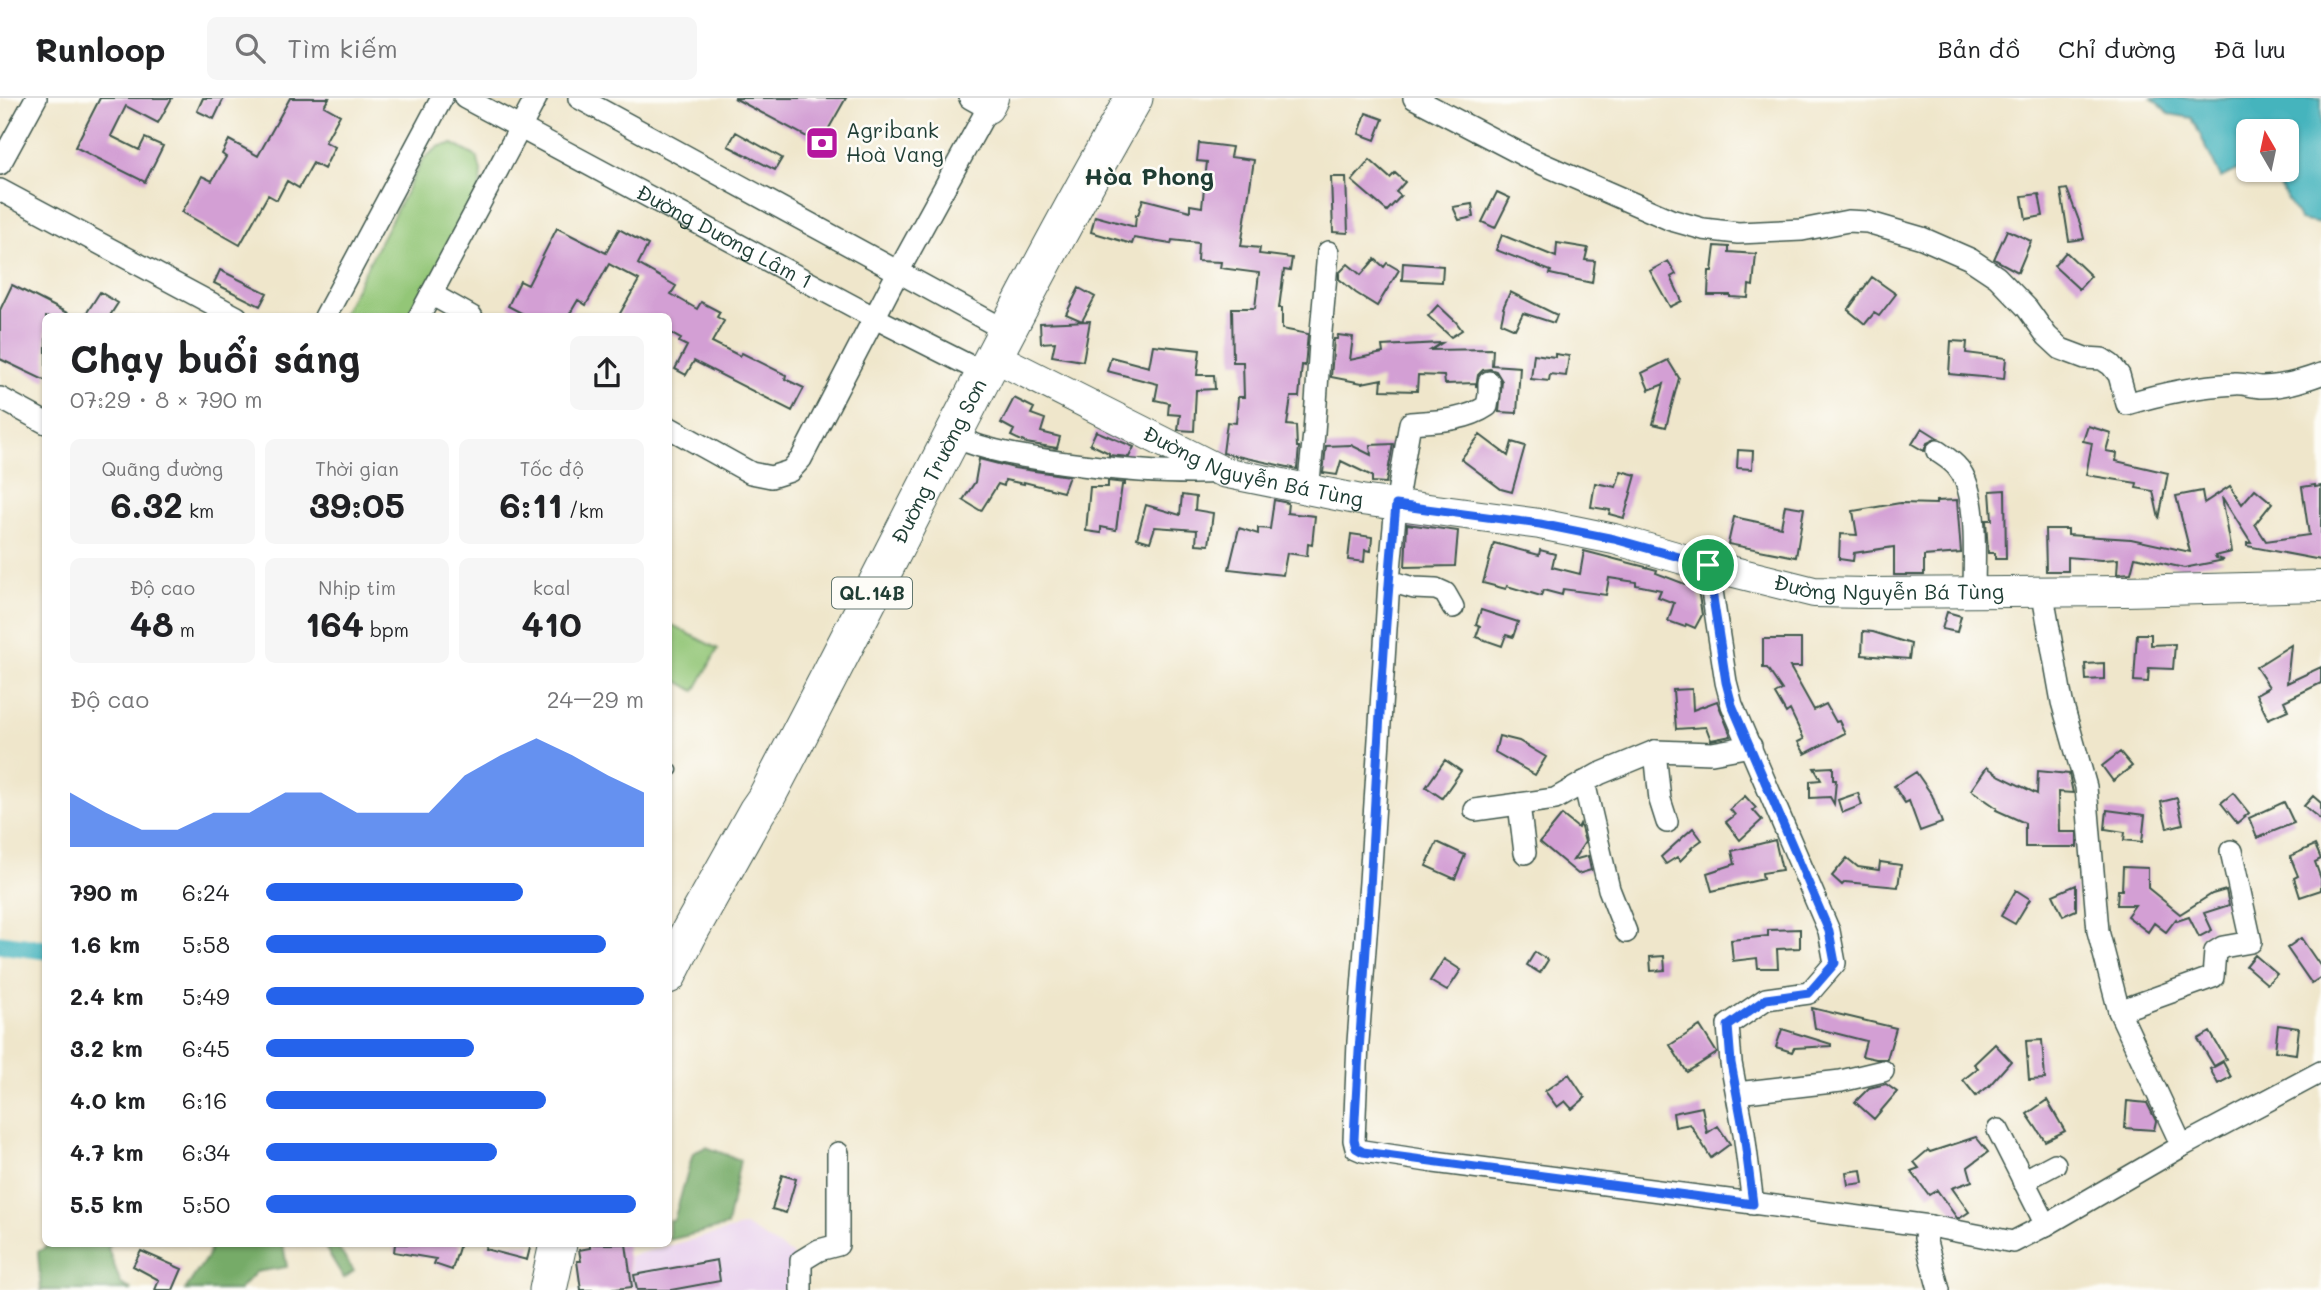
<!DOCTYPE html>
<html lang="vi">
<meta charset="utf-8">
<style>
:root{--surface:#fff;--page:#f6f6f6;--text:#202124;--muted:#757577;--line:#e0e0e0;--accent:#2563eb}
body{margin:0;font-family:Mali,sans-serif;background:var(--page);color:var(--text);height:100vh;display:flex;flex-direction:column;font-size:26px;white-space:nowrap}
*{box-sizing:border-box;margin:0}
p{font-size:23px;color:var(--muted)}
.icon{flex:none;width:38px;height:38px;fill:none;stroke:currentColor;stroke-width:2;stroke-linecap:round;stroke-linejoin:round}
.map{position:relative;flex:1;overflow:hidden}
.panel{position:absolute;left:42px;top:215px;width:630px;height:934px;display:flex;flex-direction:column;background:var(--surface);border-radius:10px;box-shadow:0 2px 5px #0004}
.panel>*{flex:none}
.needle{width:46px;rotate:351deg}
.controls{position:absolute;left:2236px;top:21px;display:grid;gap:14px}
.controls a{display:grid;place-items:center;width:63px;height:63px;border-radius:10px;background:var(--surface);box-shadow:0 2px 5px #0004;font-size:35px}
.pin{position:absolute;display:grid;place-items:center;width:60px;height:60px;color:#fff;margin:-30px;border:4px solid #fff;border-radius:50%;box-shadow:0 2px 7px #0007}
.round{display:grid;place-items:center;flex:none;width:74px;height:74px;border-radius:10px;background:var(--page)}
.head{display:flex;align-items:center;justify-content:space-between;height:119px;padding:0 28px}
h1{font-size:38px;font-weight:700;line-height:52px}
.stats{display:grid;grid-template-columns:repeat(3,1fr);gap:10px;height:119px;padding:7px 28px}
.stats div{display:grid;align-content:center;border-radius:10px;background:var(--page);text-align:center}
.stats b{font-size:35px;font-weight:700}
.stats small{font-size:19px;font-weight:400}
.stats p{font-size:19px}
.chart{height:196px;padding:14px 28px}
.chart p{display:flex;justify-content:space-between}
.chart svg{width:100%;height:126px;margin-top:7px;fill:var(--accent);opacity:.7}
ul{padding:0 28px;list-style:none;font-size:23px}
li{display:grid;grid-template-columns:112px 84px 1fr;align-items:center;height:52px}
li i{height:18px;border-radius:9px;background:var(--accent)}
header{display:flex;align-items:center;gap:42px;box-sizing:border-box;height:98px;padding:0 35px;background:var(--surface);border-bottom:2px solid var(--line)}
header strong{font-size:33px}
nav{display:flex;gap:38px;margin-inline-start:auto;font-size:24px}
.search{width:490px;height:63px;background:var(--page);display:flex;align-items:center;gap:18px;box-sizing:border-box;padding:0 24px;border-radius:10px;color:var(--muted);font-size:26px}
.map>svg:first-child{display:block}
.built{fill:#e9d2ee}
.green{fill:#93c677;stroke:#598256;stroke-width:2}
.forest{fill:#76ab68;stroke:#4a744e;stroke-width:2}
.water{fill:#44b4bd;stroke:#327878;stroke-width:2}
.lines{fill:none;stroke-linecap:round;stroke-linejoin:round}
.canal{stroke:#44b4bd;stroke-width:19}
.building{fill:#d39fd4}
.lane-casing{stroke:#3e564b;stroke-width:13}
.street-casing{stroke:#3e564b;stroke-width:24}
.secondary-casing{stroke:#3e564b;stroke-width:32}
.highway-casing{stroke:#3e564b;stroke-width:39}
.lane{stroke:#fff;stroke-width:10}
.street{stroke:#fff;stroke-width:21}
.secondary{stroke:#fff;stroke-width:30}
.highway{stroke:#fff;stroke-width:37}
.route-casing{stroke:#fff;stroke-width:14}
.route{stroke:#2563eb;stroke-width:9}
.labels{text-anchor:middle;stroke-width:5;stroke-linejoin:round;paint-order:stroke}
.shield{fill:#fdfcf7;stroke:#62766e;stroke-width:2}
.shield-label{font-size:19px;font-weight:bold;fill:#1f3d34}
.poi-label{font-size:21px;fill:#1f3d34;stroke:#fdfcf7;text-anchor:start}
.street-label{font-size:21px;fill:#1f3d34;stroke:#fdfcf7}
.quarter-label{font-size:24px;font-weight:bold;fill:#1f3d34;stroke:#fdfcf7}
</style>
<header>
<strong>Runloop</strong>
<div class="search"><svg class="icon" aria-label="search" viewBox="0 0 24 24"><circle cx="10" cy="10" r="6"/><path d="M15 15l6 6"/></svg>Tìm kiếm</div>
<nav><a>Bản đồ</a><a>Chỉ đường</a><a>Đã lưu</a></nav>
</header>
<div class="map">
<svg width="2321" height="1192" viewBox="0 0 2321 1192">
<rect width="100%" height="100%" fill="#fdfcf7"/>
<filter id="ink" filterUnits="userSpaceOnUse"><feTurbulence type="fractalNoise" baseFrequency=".0143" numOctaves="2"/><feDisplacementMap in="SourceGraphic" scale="14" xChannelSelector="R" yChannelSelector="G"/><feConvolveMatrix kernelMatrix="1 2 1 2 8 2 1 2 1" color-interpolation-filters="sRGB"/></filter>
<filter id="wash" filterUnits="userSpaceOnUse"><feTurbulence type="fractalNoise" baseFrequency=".00686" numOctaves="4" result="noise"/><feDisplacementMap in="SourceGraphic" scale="28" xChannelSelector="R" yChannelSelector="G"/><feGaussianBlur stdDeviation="1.57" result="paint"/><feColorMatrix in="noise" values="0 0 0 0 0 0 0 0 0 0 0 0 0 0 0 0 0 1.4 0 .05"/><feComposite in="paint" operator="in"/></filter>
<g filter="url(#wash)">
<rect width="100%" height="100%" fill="#efe6cb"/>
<path class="built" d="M745,1128L792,1156L803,1192H633L629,1158Z"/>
<path class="green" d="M453,46L477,59L481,73L480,90L413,219H341L423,61L440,48Z
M668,525L718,551L695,593L669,578Z"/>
<path class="forest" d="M706,1049L740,1062L727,1128L669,1142V1122H674L693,1055Z
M51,1146H110L108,1150L121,1186L132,1192H41L38,1154Z
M211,1146H283L287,1169L256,1174L239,1192H185L209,1156Z
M323,1146H335L354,1173L344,1180Z"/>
<path class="water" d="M2152,0H2321V126L2300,122L2281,90L2264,72H2287V33H2249V66L2221,80L2192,20L2169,16Z"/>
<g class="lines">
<path class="canal" d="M0,846L46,852"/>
</g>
<g id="blocks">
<path class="building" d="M100,0H172L158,25L126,8L111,38L139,52L145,40L163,48L145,84L75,49Z
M203,0H224L214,21L197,13Z
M290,0H329L324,8L340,17L325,44L335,49L324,71L313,65L299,90L287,83L277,102L268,97L240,147L182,114L202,78L212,83L226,59L222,56L229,42L258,58Z
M734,0H846L820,46Z
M1366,15L1383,21L1375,42L1359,36Z
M736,34L782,60L775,72L728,48Z
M1199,45L1232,49L1230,59L1254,62L1241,148L1260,150L1259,156L1292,160L1290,173L1284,172L1279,210H1282V231L1308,236L1305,268L1302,267L1299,299H1291L1287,327L1296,328L1297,349H1299L1297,371L1223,355L1227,324L1236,325L1238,299H1244L1243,264H1233L1232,210H1255L1259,175L1220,170L1221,164L1197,163L1198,145L1172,142L1171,146L1134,140L1132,146L1091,134L1095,118L1135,129L1136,117H1138L1143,101L1190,113V107L1202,109L1207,64L1197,63Z
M1370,62L1390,80L1395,75L1405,84L1396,94L1401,98L1387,113L1352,83Z
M1331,79H1346L1348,135L1333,134Z
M2067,91L2081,128L2084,141L2069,143L2061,92Z
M1497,94L1510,100L1495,130L1482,124Z
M2039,96L2043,118L2026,121L2022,98Z
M1472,106L1474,119L1459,122L1453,109Z
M557,130L606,155L619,131L648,147L638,166L676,188L671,196L697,211L701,204L720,214L717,219L724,223L712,244L740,258L742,255L786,277L785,281L804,290L792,313L694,263L686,277L675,271L687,248L679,244L681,241L668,234V219H618L639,182L609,166L586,207L578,202L568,219H529L508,208L520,183L528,187Z
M2007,132L2031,143L2018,174L1994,161Z
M1502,137L1556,159L1557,145L1588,150L1585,162L1595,163L1592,185L1550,176L1551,173L1496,152Z
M1715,148L1729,149V154L1756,156L1753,188L1749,187L1748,200L1730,199V197H1708L1709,173H1712Z
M2066,154L2091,178L2079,191L2054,168Z
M1375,161L1384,169L1387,165L1399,172L1377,208L1356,195L1339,181V175L1348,166L1361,177Z
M1668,163L1676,176L1671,179L1682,203L1670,209L1650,173Z
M1403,165L1443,168L1442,184L1402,182Z
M220,172L267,195L260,208L214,185Z
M1872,179L1896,196L1879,218L1874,215L1865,226L1848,212Z
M12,187L75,219H46V283L0,261V212Z
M1079,190L1095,199L1082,223L1066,216Z
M100,194L118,205L109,219H84Z
M1510,194L1557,217L1554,225L1523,215L1515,231L1501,225L1504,211L1503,210Z
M1438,207L1456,224L1462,232L1451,239L1428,218Z
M1090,223L1083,263L1052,258L1055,244L1041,245L1040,225Z
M1338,237L1353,239L1350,262L1383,255L1382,248L1442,245L1431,252L1493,251L1492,267L1520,269L1517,315L1499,314L1502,283L1496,273L1490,271L1483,272L1478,277L1476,289V285L1445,286L1444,278L1418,277L1417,293L1381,292L1382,281L1362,285L1331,279L1334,241H1337Z
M1951,243L1967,244L1966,255L2006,260L2004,281L1949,276Z
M1153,247L1200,252L1197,277H1214L1215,291L1196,292L1194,333L1178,332L1180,317L1168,316L1169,305L1155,302L1158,286L1107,273L1111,259L1149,269Z
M1534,256L1555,259V256L1569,258L1566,278L1550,276L1549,283L1531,281Z
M1668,262L1679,280L1666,329L1653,326L1664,286L1649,292L1642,275Z
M1014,300L1034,310L1031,316L1045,321L1041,334L1060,339L1057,350L1026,345L1011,338L1014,332L1001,325Z
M2088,328L2111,335L2106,353L2117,355L2116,363L2168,375L2159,421L2153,393L2136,390L2137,385L2086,377L2092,345L2083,343Z
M1922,330L1938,340L1927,345L1924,353L1912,346Z
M1096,333L1134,349L1129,359L1109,357V355L1090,346Z
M1480,337L1508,358L1512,344L1525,348L1512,394L1501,391L1461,361Z
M1393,346L1386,385L1372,384V378L1341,363L1337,377L1323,375L1326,348L1351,347L1371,357L1370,347Z
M1738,352L1753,353L1752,371L1737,370Z
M979,361L1014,370L1069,378L1063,394L1024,384V386L1005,382L1004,388L998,386L981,413L963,402L975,384Z
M1621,373L1636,377L1624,420L1609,416L1610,412L1591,409L1595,385L1616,389Z
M1108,383L1125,385V387H1122L1116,432L1101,429V435L1086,433L1090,389H1108Z
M2315,387V389L2321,388V462L2247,448V445H2251L2222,399L2232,454L2215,458L2216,460L2224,462L2184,470L2135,459L2131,475L2117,476L2118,461L2101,462L2068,459V473H2046L2045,431H2068V437L2131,441L2190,454L2176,398L2202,393L2204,405L2230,388L2242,406L2255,391L2272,405L2255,426L2266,443L2309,437L2302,389Z
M2005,392L2006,461H1995V455H1988L1986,422H1992L1990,393Z
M1182,397L1196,399L1195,412L1213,415L1209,447L1196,446L1197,432L1155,429L1150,444L1137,440L1146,407L1180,417Z
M1274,402L1288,405L1287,415L1315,418L1312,447L1308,446L1307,458L1287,455L1283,477L1229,471L1239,430L1258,436V430L1270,431Z
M1957,402L1961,455L1924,458V477H1894V449L1854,455L1853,463L1839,461L1840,436L1857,437L1853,413L1900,405L1936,406V403Z
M1785,407L1804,410L1796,459L1728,446L1734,419L1781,429Z
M1407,426L1458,433L1455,468L1405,469Z
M1351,436L1372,439L1371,453L1365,452L1364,464L1348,462Z
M1494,445L1539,457L1540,452L1555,456L1552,469L1580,476L1584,453L1657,472L1656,475L1698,491L1702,517L1695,530L1686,526L1685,529L1668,523L1674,505L1658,499L1661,492L1636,487V484L1609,480L1606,497L1563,491L1562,497L1543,492L1541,498L1507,488L1506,491L1483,485Z
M1481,512L1518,524L1513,539L1506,537L1502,548L1476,539L1480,528L1476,526Z
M1947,514L1961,518L1957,534L1942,531Z
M1863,533L1873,534L1911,546L1909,561L1862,557Z
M2137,536H2151V547L2175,546L2173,571L2149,570L2148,584L2134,583Z
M1763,541H1801V569H1790L1814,612L1826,606L1836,624L1839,623L1845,635L1805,656L1798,644L1804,641L1790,612L1786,615L1775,596L1782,592L1767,570H1763Z
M2291,547L2287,585L2321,569V585L2284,603L2288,612L2268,621L2256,596L2269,589L2256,569Z
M2104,565V581L2086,582L2085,566Z
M1692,591L1693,612L1717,603L1731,638L1711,642L1706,629L1676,631L1673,592Z
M1499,638L1519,643L1546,659L1535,677L1495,654Z
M2120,654L2132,668L2113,683L2102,668Z
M1445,662L1461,673L1442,700L1426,689Z
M1833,669V682H1836L1834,706L1830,699L1810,700V683L1821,682L1814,670Z
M1987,669L2000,678L2037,696L2038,673L2069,676L2073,695L2058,694L2059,734H2077V749H2025V725L1996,712L1997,710L1971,692Z
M1916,674L1932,697L1942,725L1920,733L1909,703L1905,705L1894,688Z
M1858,695L1862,707L1842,715L1838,702Z
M2233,695L2249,715L2237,725L2221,705Z
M1745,698L1756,710L1753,712L1762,722L1740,742L1726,724L1735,717L1730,711Z
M2313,698L2321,705V722L2304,708Z
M2177,700L2183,726L2167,730L2161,704Z
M2284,704L2294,725L2257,740L2249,720Z
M2107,712L2145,717L2142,744L2124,742L2125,734L2105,731Z
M1562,717L1578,730L1580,726L1585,744L1573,762L1588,758L1591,772L1578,776L1540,744Z
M1693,730L1702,742L1691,750L1692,751L1680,763L1677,759L1666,766L1661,759Z
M1775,742L1782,772L1762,775L1763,781L1712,793L1707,775L1735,766L1732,753Z
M1437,744L1465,757L1455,781L1426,768Z
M2315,747L2321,761L2315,764L2321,781V792L2300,799L2294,780L2298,778L2290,758Z
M1847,760L1858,769L1879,772L1880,764L1901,767L1898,789L1845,784L1842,787L1832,778Z
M2123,769L2148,770V790L2180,816L2212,796L2226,792L2229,807L2204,815L2212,832L2199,839L2189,819L2177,823L2176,821L2166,834L2154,825L2148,834L2127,818L2135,807H2117L2118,792H2122Z
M2076,787V812L2063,818L2053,797Z
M2016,792L2030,801L2015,826L2001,818Z
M1800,831V850L1777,851L1778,870H1758L1757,860L1733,863L1731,842L1768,838V832Z
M2301,840L2321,869V880L2312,886L2287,850Z
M1535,854L1548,862L1540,875L1527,867Z
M2255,857L2277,876L2267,886L2246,868Z
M1664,858L1665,872L1651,873L1650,859Z
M1444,861L1461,872L1447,893L1430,883Z
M1812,910L1896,930L1887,961H1876L1862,958L1866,943L1815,930Z
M2278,927L2299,930L2296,956L2275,953Z
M1700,928L1717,955L1687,974L1670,947Z
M1782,931L1831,946V948L1794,950L1792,954L1776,949Z
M2210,934L2226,961L2214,968L2198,941Z
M2042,942L2045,981L2029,982L2026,943Z
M1995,946L2011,963L1989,988L1976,998L1963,982L1978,970L1974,966Z
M2223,964L2231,979L2218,986L2210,971Z
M1569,976L1585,1000L1572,1011L1565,1003L1557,1009L1545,993Z
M1886,986L1897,994L1874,1021L1855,1004L1869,990Z
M2047,1002L2065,1033L2045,1043L2027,1016Z
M2127,1003L2147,1005L2156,1023L2154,1032L2125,1030Z
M1702,1009L1707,1035L1718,1028L1730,1046L1711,1060L1690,1026L1675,1029L1673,1015Z
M1976,1039L1988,1054L1968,1069L1972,1083L1952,1090L1969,1114L1960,1120H1957L1937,1092L1929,1097L1911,1073L1919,1070L1914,1064L1928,1052L1930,1054Z
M1861,1072L1863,1085L1848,1087L1846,1074Z
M782,1077L796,1081L786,1115L772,1111Z
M395,1146H460L452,1172L434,1166L436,1161L394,1154Z
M486,1146H531L527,1162L485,1151Z
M590,1146H626L632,1189L608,1192H581L577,1163H581L579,1152L590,1150Z
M141,1153L182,1171L173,1192H155L159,1182L133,1168Z
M717,1162L720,1183L671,1192H637L634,1177Z"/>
</g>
</g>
<g filter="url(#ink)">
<use href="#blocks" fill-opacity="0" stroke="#3e564b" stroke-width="2"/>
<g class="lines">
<defs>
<path id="lane" d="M668,669L672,672"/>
<g id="street">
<path id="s1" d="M465,0L875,220L984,275"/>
<path d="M579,0L1007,233"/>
<path d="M1414,0L1529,60L1671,122L1703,131L1738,135L1802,132L1848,123L1867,124L1922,140L1970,161L1997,179L2027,210L2047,238L2061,251L2085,260L2102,261L2111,267L2119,277L2127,306C2163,295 2198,288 2235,286C2244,285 2253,289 2262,289C2283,289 2302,283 2321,276"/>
<path d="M0,66L36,0"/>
<path d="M0,92L237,219"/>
<path d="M431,196L472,219"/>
<path d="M325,219L442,0"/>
<path d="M419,219L536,0"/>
<path d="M1489,284V297L1487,308C1465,323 1435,323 1410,325L1396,407L1389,483L1370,784L1358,944L1354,1042L1356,1050L1363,1053L1434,1064L1930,1128L2013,1144L2046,1127L2182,1048L2321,974"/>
<path d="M0,300L46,325"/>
<path d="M668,329L751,375L771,379L790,373L801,361L898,174L988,10L970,0"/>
<path d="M952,338C993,356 1038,361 1082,367C1129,373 1174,377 1222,374"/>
<path d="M1937,353C1944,358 1953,363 1958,370C1979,394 1974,463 1974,494"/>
<path d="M1308,392L1314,335L1320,245L1328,154"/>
<path d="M1708,467L1726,584L1732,607L1829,833L1835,865L1809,895L1766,901L1728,927L1731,965L1744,1035L1753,1106"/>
<path d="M1389,483L1414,490L1436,491L1445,495L1453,509"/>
<path d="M2042,492L2062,604L2086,689L2098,833L2119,913L2182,1048"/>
<path d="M1655,653L1660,702L1667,724"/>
<path d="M1584,684L1609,791L1626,834"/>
<path d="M1519,706L1525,755"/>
<path d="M1475,712L1555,701L1599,676L1655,653L1712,655L1751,648"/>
<path d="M2119,913L2213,879L2215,854L2223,849L2251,844L2231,753"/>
<path d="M1737,995L1841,983L1883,973"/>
<path d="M1998,1032L2046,1127"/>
<path d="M2023,1083L2055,1066"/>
<path d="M1930,1128L1925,1140L1939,1192"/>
<path d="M801,1192V1163L819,1152L838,1147V1055"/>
</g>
<g id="secondary">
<path d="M988,10L993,0"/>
<path id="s2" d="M993,258L1223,374L1361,402L1540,426L1614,441L1690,463L1814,494L1868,495L2125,493L2321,488"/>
</g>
<g id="highway">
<path id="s3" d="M668,877L690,833L757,713L766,700C889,467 1003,229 1134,0"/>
<path d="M548,1192L558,1146"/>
</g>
</defs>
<use href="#lane" class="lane-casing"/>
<use href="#street" class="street-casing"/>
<use href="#secondary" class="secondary-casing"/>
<use href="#highway" class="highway-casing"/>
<use href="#lane" class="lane"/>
<use href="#street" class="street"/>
<use href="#secondary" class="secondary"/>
<use href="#highway" class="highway"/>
</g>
</g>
<g class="lines" filter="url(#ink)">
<defs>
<path id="route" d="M1396,407L1540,426L1614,441L1708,467L1726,584L1732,607L1829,833L1835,865L1809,895L1766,901L1728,928L1731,965L1744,1035L1753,1106L1363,1054L1356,1050L1354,1042C1358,952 1366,862 1371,772C1378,651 1384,529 1396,407Z"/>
</defs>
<use href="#route" class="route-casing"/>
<use href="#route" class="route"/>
</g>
<defs>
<symbol id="bank-square" viewBox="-11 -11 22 22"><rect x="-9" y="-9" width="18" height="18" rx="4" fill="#b5179e" stroke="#fdfcf7"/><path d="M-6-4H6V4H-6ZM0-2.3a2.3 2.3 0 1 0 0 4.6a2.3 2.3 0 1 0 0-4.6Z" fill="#fff"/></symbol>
</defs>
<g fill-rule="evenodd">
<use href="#bank-square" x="803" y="26" width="38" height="38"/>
</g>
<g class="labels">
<rect class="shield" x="832" y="479.5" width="80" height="31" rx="5"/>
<g class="shield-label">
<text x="872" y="502">QL.14B</text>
</g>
<g class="poi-label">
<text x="846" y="40">Agribank<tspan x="846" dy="24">Hoà Vang</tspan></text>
</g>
<g class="street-label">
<text dy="7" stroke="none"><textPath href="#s1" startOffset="294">Đường Dương Lâm 1</textPath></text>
<text dy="7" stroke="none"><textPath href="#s3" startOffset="581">Đường Trường Sơn</textPath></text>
<text dy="7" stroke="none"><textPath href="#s2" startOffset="285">Đường Nguyễn Bá Tùng</textPath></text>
<text dy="7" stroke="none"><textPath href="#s2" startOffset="936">Đường Nguyễn Bá Tùng</textPath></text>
</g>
<g class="quarter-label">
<text x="1149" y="87">Hòa Phong</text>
</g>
</g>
</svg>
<div class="controls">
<a><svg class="needle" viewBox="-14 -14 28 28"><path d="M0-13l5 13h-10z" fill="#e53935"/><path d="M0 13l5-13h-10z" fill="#757577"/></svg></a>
</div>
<div class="pin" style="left:1708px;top:467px;background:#1e9e55"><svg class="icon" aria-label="arrive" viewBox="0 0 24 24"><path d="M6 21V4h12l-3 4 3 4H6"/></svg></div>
<section class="panel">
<div class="head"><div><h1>Chạy buổi sáng</h1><p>07:29 · 8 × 790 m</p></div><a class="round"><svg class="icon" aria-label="share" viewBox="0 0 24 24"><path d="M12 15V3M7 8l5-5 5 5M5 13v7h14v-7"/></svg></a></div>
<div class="stats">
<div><p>Quãng đường</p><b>6.32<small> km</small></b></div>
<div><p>Thời gian</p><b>39:05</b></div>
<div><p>Tốc độ</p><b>6:11<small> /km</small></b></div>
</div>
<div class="stats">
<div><p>Độ cao</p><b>48<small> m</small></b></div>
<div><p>Nhịp tim</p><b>164<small> bpm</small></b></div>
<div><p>kcal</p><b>410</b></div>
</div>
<div class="chart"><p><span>Độ cao</span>24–29 m</p>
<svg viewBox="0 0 160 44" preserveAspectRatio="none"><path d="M0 44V25L10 32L20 38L30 38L40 32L50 32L60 25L70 25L80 32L90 32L100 32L110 19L120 12L130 6L140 12L150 19L160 25V44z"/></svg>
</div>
<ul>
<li><b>790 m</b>6:24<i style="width:68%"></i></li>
<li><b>1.6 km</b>5:58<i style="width:90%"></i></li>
<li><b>2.4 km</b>5:49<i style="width:100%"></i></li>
<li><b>3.2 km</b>6:45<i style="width:55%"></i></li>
<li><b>4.0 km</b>6:16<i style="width:74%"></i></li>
<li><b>4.7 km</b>6:34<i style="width:61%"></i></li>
<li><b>5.5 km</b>5:50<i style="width:98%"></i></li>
</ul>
</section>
</div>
